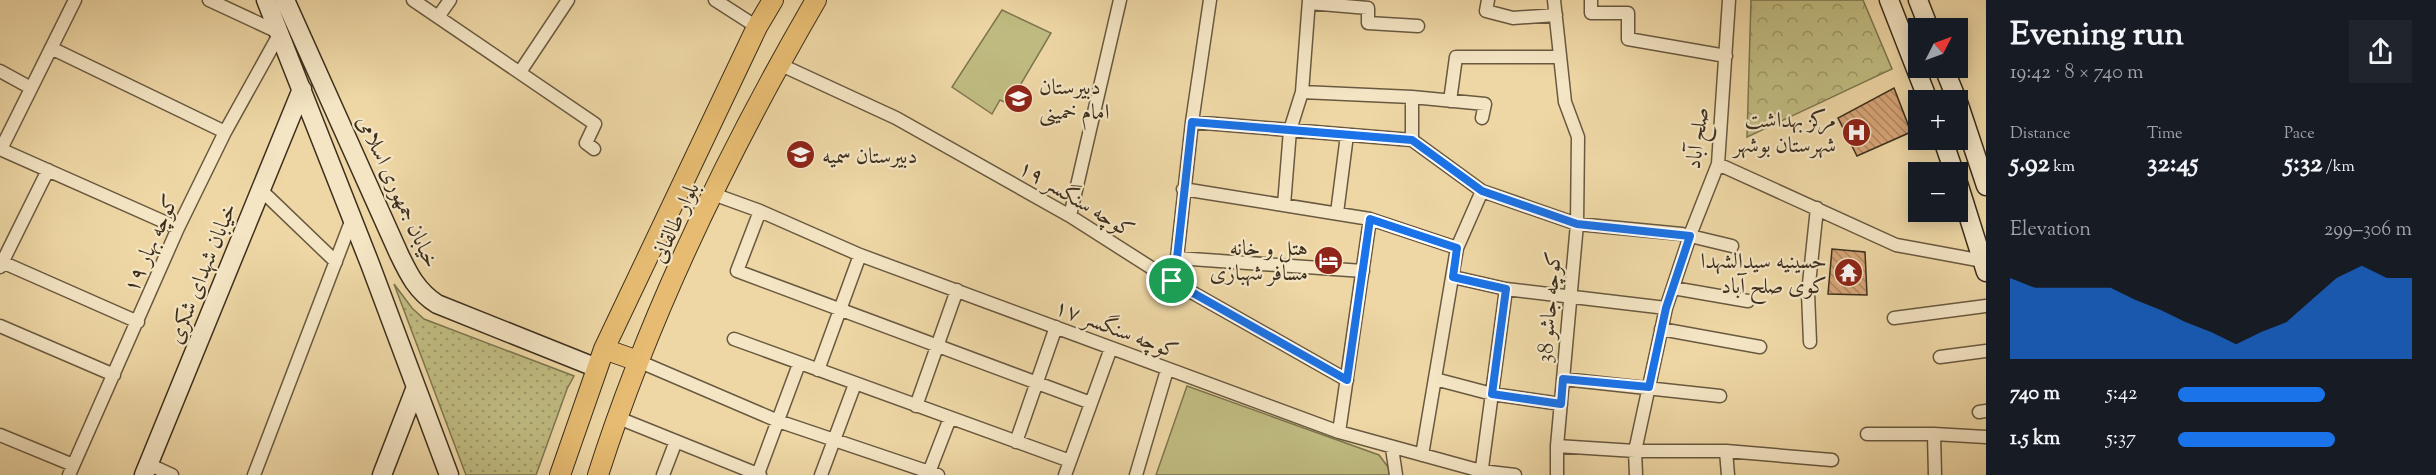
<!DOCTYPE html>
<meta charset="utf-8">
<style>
:root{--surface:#171b24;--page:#20242c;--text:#f1f3f6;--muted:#9ea1a6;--accent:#1a73e8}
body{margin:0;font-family:"Sorts Mill Goudy",Amiri,serif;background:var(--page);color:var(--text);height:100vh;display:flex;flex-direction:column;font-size:22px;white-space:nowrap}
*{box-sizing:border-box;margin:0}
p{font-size:20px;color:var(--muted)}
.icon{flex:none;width:33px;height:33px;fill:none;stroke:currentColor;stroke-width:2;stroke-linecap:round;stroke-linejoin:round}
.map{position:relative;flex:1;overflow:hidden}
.sheet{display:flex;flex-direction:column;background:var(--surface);width:450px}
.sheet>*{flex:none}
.needle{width:39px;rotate:48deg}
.buttons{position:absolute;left:1908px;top:18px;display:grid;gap:12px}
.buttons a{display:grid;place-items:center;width:60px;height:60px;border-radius:0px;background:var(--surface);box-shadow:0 3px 15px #0003;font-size:30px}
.pin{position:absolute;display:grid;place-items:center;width:51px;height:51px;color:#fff;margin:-26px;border:3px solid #fff;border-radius:50%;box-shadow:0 2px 6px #0007}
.round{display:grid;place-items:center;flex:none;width:63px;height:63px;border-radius:0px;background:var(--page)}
.summary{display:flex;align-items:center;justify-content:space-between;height:102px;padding:0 24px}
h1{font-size:33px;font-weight:700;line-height:45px}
.stats{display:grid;grid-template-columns:repeat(3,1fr);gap:9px;height:102px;padding:6px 24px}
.stats div{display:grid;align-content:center}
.stats b{font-size:26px;font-weight:700}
.stats small{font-size:16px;font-weight:400}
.stats p{font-size:16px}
.chart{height:168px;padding:12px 24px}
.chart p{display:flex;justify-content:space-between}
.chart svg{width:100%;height:108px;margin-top:6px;fill:var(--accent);opacity:.7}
ul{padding:0 24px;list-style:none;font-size:20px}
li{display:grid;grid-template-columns:96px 72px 1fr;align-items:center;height:45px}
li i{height:15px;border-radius:8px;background:var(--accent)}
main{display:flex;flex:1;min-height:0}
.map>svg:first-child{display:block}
.grass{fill:url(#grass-dots);stroke:#7e7650;stroke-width:1.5}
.park{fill:url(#park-crowns);stroke:#7e7650;stroke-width:1.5}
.garden{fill:#c0bc81;stroke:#7e7650;stroke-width:1.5}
.building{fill:url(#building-back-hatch);stroke:#3d2f1e;stroke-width:1.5}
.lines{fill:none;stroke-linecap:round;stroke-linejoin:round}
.street-casing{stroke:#695940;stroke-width:15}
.secondary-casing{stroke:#3d2f1e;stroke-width:21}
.primary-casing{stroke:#3d2f1e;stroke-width:22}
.street{stroke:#f4e5c4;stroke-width:12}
.secondary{stroke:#f4e5c4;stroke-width:18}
.primary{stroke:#e7bc72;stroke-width:20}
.route-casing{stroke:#fff;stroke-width:12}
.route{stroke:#1a73e8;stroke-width:8}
.labels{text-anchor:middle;stroke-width:4.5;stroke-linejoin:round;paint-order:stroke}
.poi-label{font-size:22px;fill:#3d2f1e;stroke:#f4e5c4;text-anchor:end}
.street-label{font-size:22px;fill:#3d2f1e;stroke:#f4e5c4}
</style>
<main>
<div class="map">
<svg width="1986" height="475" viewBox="0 0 1986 475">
<defs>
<pattern id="grass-dots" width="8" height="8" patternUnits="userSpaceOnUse" patternTransform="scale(1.5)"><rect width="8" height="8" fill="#c0bc81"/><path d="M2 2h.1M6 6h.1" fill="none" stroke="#9d9969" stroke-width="1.8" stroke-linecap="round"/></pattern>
<pattern id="park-crowns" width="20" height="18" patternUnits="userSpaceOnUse" patternTransform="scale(1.5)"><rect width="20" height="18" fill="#c0bc81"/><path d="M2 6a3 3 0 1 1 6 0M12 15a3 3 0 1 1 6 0" fill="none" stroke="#9d9969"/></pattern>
<pattern id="building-back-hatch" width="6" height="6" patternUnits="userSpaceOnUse" patternTransform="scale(1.5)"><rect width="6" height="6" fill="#d7a577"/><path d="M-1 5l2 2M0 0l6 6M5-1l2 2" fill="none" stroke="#b08761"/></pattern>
</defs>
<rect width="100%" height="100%" fill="#eed7a5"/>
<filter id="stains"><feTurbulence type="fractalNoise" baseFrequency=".00333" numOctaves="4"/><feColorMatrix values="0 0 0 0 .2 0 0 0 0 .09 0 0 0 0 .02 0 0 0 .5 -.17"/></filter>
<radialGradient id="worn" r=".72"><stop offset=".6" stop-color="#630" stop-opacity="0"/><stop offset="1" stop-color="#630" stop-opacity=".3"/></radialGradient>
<path class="grass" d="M394,284L412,308L424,319L574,376L567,389L536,475H466Z"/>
<path class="park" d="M1751,0H1863L1892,69L1747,137Z"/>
<path class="garden" d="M1002,10L1051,33L1009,104L1000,100L992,114L952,87Z
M1187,386L1379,455L1394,475H1156Z"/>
<path class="building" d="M1894,88L1911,132L1857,156L1838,118Z
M1832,249L1865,252L1867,295L1828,294Z"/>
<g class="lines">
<defs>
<path id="street" d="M413,0L595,124L586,143L594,149
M715,0L757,27
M1488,0L1486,11L1513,18L1556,15
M1554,0L1565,102L1578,137L1577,224L1557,446V475
M1591,0V13H1628V39L1726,56
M1309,3L1368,8V23L1418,26
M438,17L450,0
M51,48L225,132
M779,64L896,118L1070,216L1172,281L1347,380
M0,71L31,88
M520,72L568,0
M1302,92L1412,97L1485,104L1482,118
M1450,101L1456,57H1560
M1192,122L1412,140L1482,191L1577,224L1682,234L1732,246
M1412,140V97
M0,149L178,228
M1,149L75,0
M1718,164L1896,245L1983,261
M1183,189L1370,219L1457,248
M261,190L336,262
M713,194L760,211L860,255L1339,432L1481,471L1515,475
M1284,205L1290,130L1302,92L1309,0
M760,211L737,271L1091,403
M1337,213L1347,135
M1070,216L1120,0
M1177,258L1363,271
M2,262L138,322
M0,267L48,170
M1453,277L1506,289L1481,475
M1172,281L1177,258L1192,122L1210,0
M1673,288L1748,301
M1506,289L1666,308
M1894,318L1986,306
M0,326L114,375
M1661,329L1760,347
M734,339L1070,461
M1810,342L1808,293L1817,208
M1940,357L1986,351
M638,361L778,421L938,475
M818,370L860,255
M1435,379L1492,394L1561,404
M1563,379L1720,396
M916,406L957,290
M1979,412L1986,411
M616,417L760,475
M1339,432L1370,219
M1867,434H1934L1986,437
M1934,434L1935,475
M0,435L73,465
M1016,442L1056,327
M1557,446L1635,451H1726L1832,460
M1392,448L1396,475
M1726,451L1728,475
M1422,455L1457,248L1482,191
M148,464L172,475
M758,474L799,364
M69,475L178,228L225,132L280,33L209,0
M254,475L352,219
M663,475L676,441
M821,475L855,384
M928,475L950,418
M1065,475L1111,348
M1136,475L1167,370
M1636,475L1635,451L1666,308L1692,230L1718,164L1729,0"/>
<path id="secondary" d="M266,0L370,264L449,475
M285,0L399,254C409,275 417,291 437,304L597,368
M1889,0L1928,100
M1918,0L1929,28
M1944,68L1957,100
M1958,102L1986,186
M1943,140L1954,172
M1958,183L1986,272
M144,475L302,89
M382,475L416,387"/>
<path id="primary" d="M604,349L638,361
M560,475L604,349L757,27L773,0
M598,475C651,309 729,150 816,0"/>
</defs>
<use href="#street" class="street-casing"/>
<use href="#secondary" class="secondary-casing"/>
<use href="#primary" class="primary-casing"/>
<use href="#street" class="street"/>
<use href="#secondary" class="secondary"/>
<use href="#primary" class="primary"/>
</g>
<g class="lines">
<defs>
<path id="route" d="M1192,122L1412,140L1482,191L1577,224L1690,236L1666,308L1649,387L1563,379L1561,404L1492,394L1506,289L1453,277L1457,248L1370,219L1347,380L1172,281L1177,258Z"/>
</defs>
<use href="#route" class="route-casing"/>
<use href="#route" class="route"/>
</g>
<defs>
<symbol id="school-disc" viewBox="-11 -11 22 22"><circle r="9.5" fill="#8f2418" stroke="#f4e5c4"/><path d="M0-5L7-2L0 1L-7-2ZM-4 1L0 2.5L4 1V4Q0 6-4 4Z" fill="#fff"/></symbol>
<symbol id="hospital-disc" viewBox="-11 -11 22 22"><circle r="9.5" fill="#8f2418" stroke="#f4e5c4"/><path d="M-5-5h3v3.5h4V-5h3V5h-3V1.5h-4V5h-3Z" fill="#fff"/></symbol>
<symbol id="hotel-disc" viewBox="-11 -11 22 22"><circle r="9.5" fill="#8f2418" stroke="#f4e5c4"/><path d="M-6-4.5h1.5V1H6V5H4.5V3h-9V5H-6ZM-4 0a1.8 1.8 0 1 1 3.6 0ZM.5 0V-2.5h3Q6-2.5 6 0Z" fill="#fff"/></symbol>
<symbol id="temple-disc" viewBox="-11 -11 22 22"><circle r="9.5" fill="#8f2418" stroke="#f4e5c4"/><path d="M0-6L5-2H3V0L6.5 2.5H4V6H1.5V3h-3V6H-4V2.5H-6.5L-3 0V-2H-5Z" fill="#fff"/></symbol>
</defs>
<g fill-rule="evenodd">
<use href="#school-disc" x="1002" y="82" width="33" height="33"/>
<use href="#hospital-disc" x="1840" y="116" width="33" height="33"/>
<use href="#school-disc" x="784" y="138" width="33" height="33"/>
<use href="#hotel-disc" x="1312" y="244" width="33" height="33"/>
<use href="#temple-disc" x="1832" y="256" width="33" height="33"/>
</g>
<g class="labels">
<g class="poi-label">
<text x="1039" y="94" text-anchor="start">دبیرستان<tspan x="1039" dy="25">امام خمینی</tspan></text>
<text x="1836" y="127">مرکز بهداشت<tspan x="1836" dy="25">شهرستان بوشهر</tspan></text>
<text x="822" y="163" text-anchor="start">دبیرستان سمیه</text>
<text x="1308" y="255">هتل و خانه<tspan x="1308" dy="25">مسافر شهبازی</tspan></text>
<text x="1827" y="268">حسینیه سیدالشهدا<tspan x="1827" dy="25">کوی صلح آباد</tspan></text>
</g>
<g class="street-label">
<text transform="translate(1696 138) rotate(-82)" y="8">صلح آباد</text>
<text transform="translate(399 191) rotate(65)" y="8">خیابان جمهوری اسلامی</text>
<text transform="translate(1077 198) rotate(31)" y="8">کوچه سنگسر ۱۹</text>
<text transform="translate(674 222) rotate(-65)" y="8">بلوار طالقانی</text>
<text transform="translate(150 243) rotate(-66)" y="8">کوچه بهار ۱۹</text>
<text transform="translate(201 273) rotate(-68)" y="8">خیابان شهدای شکری</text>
<text transform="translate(1548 307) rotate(-85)" y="8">کوچه جاشو 38</text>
<text transform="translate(1117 328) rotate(21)" y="8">کوچه سنگسر ۱۷</text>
</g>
</g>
<rect width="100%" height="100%" filter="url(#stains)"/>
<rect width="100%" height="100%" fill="url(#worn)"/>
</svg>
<div class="buttons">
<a><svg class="needle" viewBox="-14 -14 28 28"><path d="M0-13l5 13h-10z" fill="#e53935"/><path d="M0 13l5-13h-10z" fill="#9ea1a6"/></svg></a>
<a>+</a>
<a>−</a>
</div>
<div class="pin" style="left:1172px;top:281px;background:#1e9e55"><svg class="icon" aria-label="arrive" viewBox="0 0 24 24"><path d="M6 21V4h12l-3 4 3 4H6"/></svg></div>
</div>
<section class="sheet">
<div class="summary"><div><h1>Evening run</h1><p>19:42 · 8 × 740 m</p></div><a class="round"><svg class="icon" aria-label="share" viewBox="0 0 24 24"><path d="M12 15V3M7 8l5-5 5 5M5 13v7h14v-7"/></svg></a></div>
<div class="stats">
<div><p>Distance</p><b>5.92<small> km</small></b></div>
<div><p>Time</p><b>32:45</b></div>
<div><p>Pace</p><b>5:32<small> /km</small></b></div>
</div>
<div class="chart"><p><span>Elevation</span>299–306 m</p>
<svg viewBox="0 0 160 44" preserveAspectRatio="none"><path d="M0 44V11L10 15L20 15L30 15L40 15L50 20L60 24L70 29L80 33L90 38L100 33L110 29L120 20L130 11L140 6L150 11L160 11V44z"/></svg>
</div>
<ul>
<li><b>740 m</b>5:42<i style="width:63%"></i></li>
<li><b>1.5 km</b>5:37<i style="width:67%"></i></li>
</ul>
</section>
</main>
